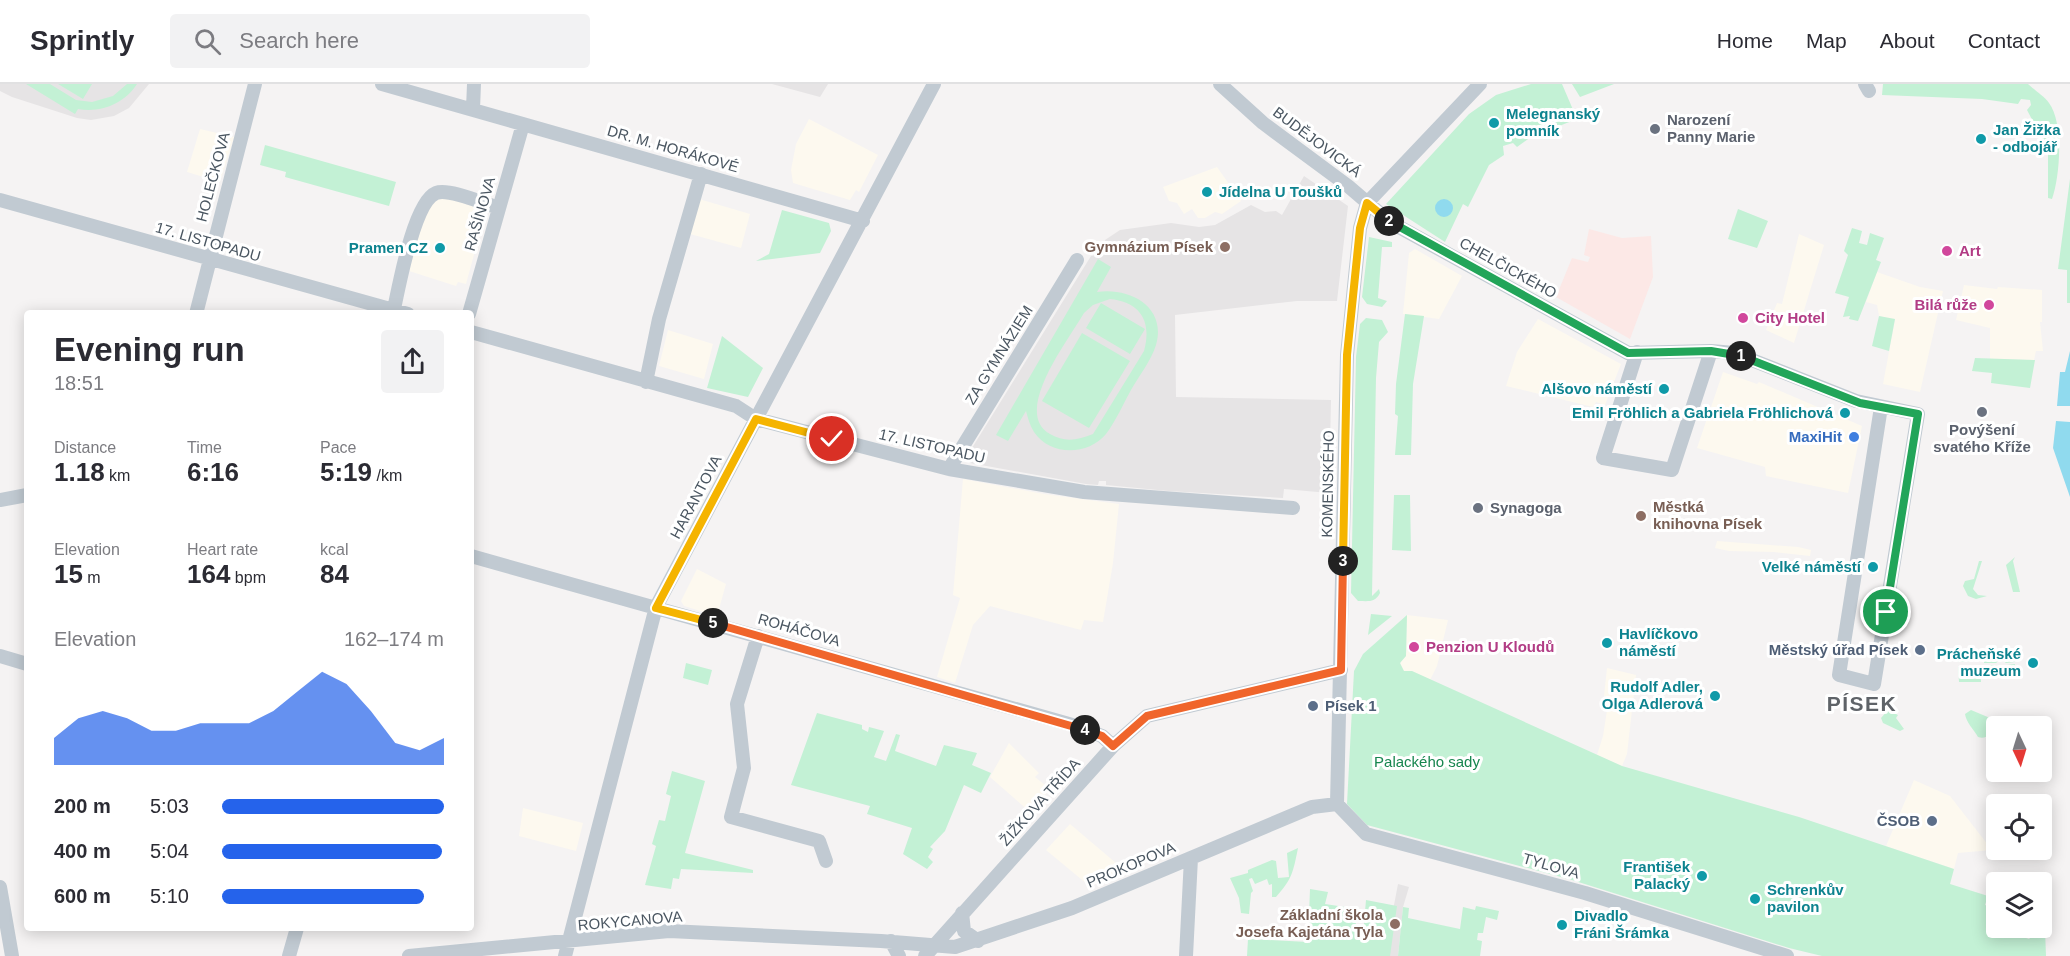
<!DOCTYPE html>
<meta charset="utf-8">
<style>
:root{--surface:#fff;--page:#f2f2f3;--text:#2b2b33;--muted:#7c7c81;--line:#e1e1e2;--accent:#2563eb}
body{margin:0;font-family:Arial,sans-serif;background:var(--page);color:var(--text);height:100vh;display:flex;flex-direction:column;font-size:22px;white-space:nowrap}
*{box-sizing:border-box;margin:0}
p{font-size:20px;color:var(--muted)}
.icon{flex:none;width:33px;height:33px;fill:none;stroke:currentColor;stroke-width:2;stroke-linecap:round;stroke-linejoin:round}
.map{position:relative;flex:1;overflow:hidden}
.drawer{position:absolute;left:24px;top:226px;width:450px;height:621px;display:flex;flex-direction:column;background:var(--surface);border-radius:6px;box-shadow:0 3px 15px #0003}
.drawer>*{flex:none}
.needle{width:39px;rotate:176deg}
.fabs{position:absolute;left:1986px;top:632px;display:grid;gap:12px}
.fabs a{display:grid;place-items:center;width:66px;height:66px;border-radius:6px;background:var(--surface);box-shadow:0 3px 15px #0003;font-size:30px}
.pin{position:absolute;display:grid;place-items:center;width:51px;height:51px;color:#fff;margin:-26px;border:3px solid #fff;border-radius:50%;box-shadow:0 2px 6px #0007}
.km{position:absolute;width:30px;height:30px;margin:-15px;border-radius:50%;background:#222;color:#fff;font-size:16px;line-height:30px;text-align:center}
.round{display:grid;place-items:center;flex:none;width:63px;height:63px;border-radius:6px;background:var(--page)}
.headline{display:flex;align-items:center;justify-content:space-between;height:102px;padding:0 30px}
h1{font-size:33px;font-weight:700;line-height:45px}
.metrics{display:grid;grid-template-columns:repeat(3,1fr);gap:9px;height:102px;padding:6px 30px}
.metrics div{display:grid;align-content:center}
.metrics b{font-size:26px;font-weight:700}
.metrics small{font-size:16px;font-weight:400}
.metrics p{font-size:16px}
.chart{height:168px;padding:12px 30px}
.chart p{display:flex;justify-content:space-between}
.chart svg{width:100%;height:108px;margin-top:6px;fill:var(--accent);opacity:.7}
ul{padding:0 30px;list-style:none;font-size:20px}
li{display:grid;grid-template-columns:96px 72px 1fr;align-items:center;height:45px}
li i{height:15px;border-radius:8px;background:var(--accent)}
header{display:flex;align-items:center;gap:36px;box-sizing:border-box;height:84px;padding:0 30px;background:var(--surface);border-bottom:2px solid var(--line)}
header strong{font-size:28px}
nav{display:flex;gap:33px;margin-inline-start:auto;font-size:21px}
.search{width:420px;height:54px;background:var(--page);display:flex;align-items:center;gap:15px;box-sizing:border-box;padding:0 21px;border-radius:6px;color:var(--muted);font-size:22px}
.map>svg:first-child{display:block}
.commercial{fill:#fdf9ef}
.education{fill:#e6e4e5}
.medical{fill:#fce8e6}
.green{fill:#c3f1d5;fill-rule:evenodd}
.water{fill:#90daee}
.lines{fill:none;stroke-linecap:round;stroke-linejoin:round}
.minor{stroke:#c1cad2;stroke-width:14}
.split-1-casing{stroke:#fff;stroke-width:12}
.split-2-casing{stroke:#fff;stroke-width:12}
.split-3-casing{stroke:#fff;stroke-width:12}
.split-4-casing{stroke:#fff;stroke-width:12}
.split-5-casing{stroke:#fff;stroke-width:12}
.split-6-casing{stroke:#fff;stroke-width:12}
.split-1{stroke:#22a559;stroke-width:8}
.split-2{stroke:#22a559;stroke-width:8}
.split-3{stroke:#f5b400;stroke-width:8}
.split-4{stroke:#f0652b;stroke-width:8}
.split-5{stroke:#f0652b;stroke-width:8}
.split-6{stroke:#f5b400;stroke-width:8}
.culture-dot{fill:#0f9aa8;stroke:#fff;stroke-width:2}
.worship-dot{fill:#6b7280;stroke:#fff;stroke-width:2}
.education-dot{fill:#8d6e63;stroke:#fff;stroke-width:2}
.hotel-dot{fill:#d1479c;stroke:#fff;stroke-width:2}
.shop-dot{fill:#3f7fe0;stroke:#fff;stroke-width:2}
.service-dot{fill:#5c6f8a;stroke:#fff;stroke-width:2}
.labels{text-anchor:middle;stroke-width:6;stroke-linejoin:round;paint-order:stroke}
.culture-label{font-size:15px;font-weight:bold;fill:#0d838f;stroke:#fff;text-anchor:end}
.worship-label{font-size:15px;font-weight:bold;fill:#5b616d;stroke:#fff;text-anchor:start}
.street-label{font-size:15px;fill:#4a5661;stroke:#fff}
.education-label{font-size:15px;font-weight:bold;fill:#785e54;stroke:#fff;text-anchor:end}
.hotel-label{font-size:15px;font-weight:bold;fill:#b23c85;stroke:#fff;text-anchor:start}
.shop-label{font-size:15px;font-weight:bold;fill:#366cbe;stroke:#fff;text-anchor:end}
.service-label{font-size:15px;font-weight:bold;fill:#4e5e75;stroke:#fff;text-anchor:end}
.park-label{font-size:15px;fill:#17864f;stroke:#fff}
.district-label{font-size:21px;font-weight:bold;letter-spacing:1.5px;fill:#5f6368;stroke:#fff}
</style>
<header>
<strong>Sprintly</strong>
<div class="search"><svg class="icon" aria-label="search" viewBox="0 0 24 24"><circle cx="10" cy="10" r="6"/><path d="M15 15l6 6"/></svg>Search here</div>
<nav><a>Home</a><a>Map</a><a>About</a><a>Contact</a></nav>
</header>
<div class="map">
<svg width="2070" height="872" viewBox="0 0 2070 872">
<rect width="100%" height="100%" fill="#f5f3f3"/>
<path class="commercial" d="M809,35L878,71L859,108L856,106L850,116L793,99L791,86L796,60Z
M200,45L234,53L220,98L187,88Z
M1217,83L1241,117L1222,130L1215,128L1205,134H1198L1192,125L1184,130L1177,119L1169,117L1163,103Z
M448,114L481,125L485,130L466,200L458,198L456,202L409,187L426,126L434,116Z
M699,115L750,130L741,164L690,150Z
M1799,150L1824,161L1794,259L1766,246L1777,219L1782,220Z
M1415,165L1462,192L1439,235L1403,230L1409,169Z
M1877,188L1920,203L1943,207L1920,308L1883,300L1895,236L1879,232L1877,221L1866,218Z
M1964,201L1997,205L1998,203L2042,206V238H2040L2043,267H2036L2034,276L1990,275V244L1956,236Z
M1538,235L1621,280L1605,321L1596,318L1593,323L1506,302L1517,268Z
M668,246L713,260L704,295L659,282Z
M1723,288L1757,300L1759,298L1862,342L1848,409L1766,392L1765,383L1697,364Z
M963,395L1044,410L1119,420L1113,479L1103,538L1084,536L1081,546L990,522L973,541L955,599L937,593L960,514L953,511Z
M1717,457L1798,463L1811,466L1810,472L1774,468L1729,467L1715,464Z
M697,485L726,500L717,532L684,522L681,517Z
M1407,531L1448,536L1437,582L1430,596L1412,587L1405,588L1400,583L1401,576L1406,572Z
M1607,584L1636,591L1627,670L1622,682L1597,671L1603,652L1609,613L1604,612Z
M1009,659L1039,689L1035,693L1050,705L1030,728L990,693Z
M1914,696L1950,712L1992,766L1958,769L1954,785L1886,762Z
M523,724L583,739L576,767L519,752Z
M1070,740L1123,785L1087,800L1046,766Z"/>
<path class="education" d="M0,0H149L129,24L114,32L91,36L77,34L12,13L0,7Z
M772,0H828L820,13Z
M1304,92L1348,122L1337,217H1297L1175,231L1176,313L1331,316L1329,409L1284,405L1283,414L1168,407L1106,401V397H1099L1098,401L1086,400L970,379L967,372L1091,172L1109,169L1105,156L1120,146L1171,139L1199,143L1215,141L1251,121L1265,128L1276,127L1282,131Z
M1398,800L1409,803L1403,823L1398,872H1338L1375,865L1394,821Z"/>
<path class="medical" d="M1589,145L1622,154L1651,152L1653,193L1630,255L1556,213L1572,174L1588,178L1590,173L1584,171Z"/>
<path class="green" d="M26,0H50L76,16L92,18L113,12L127,0H137C124,20 101,29 78,25L75,30Z
M58,0H92L83,15Z
M1531,0H1562L1577,35L1531,53L1517,63L1513,59L1503,62L1504,71L1489,81L1468,123L1463,120L1445,158L1386,120L1469,30L1496,11Z
M1572,0H1614L1580,13Z
M1883,0H2028C2034,6 2044,12 2049,19C2064,39 2060,92 2052,115L2048,114V66L2027,26L2031,21L2030,16L2021,15L2018,20L1982,15L1882,11Z
M265,61L396,98L389,122L285,93L286,88L260,81Z
M2070,95V219H2067V186L2058,185Z
M1738,125L1768,137L1757,164L1728,155Z
M782,126L829,139L831,147L820,169L756,177L769,170Z
M1852,144L1862,147L1859,159L1867,161L1870,149L1884,154L1876,176L1881,178L1858,237L1849,235L1850,232L1843,233L1849,213L1835,209L1848,171L1844,167Z
M1369,153L1392,158V163H1382L1378,214L1387,217L1382,223L1367,220L1362,213Z
M1098,175L1111,183L1097,208C1130,203 1167,223 1156,261C1151,277 1139,292 1131,306C1123,320 1116,337 1106,350C1088,372 1050,372 1034,348C1030,342 1028,334 1026,327L1008,357L996,351ZM1110,215C1141,218 1152,238 1144,267L1093,350C1078,356 1065,359 1050,350C1011,328 1070,254 1084,229L1093,221Z
M1101,219L1145,245L1130,270L1086,244Z
M1405,230L1424,232L1413,300L1411,371H1395L1398,332L1395,330L1396,300Z
M1879,232L1895,235L1889,267L1872,262Z
M1366,234L1382,236L1388,248L1379,258L1376,294L1372,512L1379,505L1380,509C1375,519 1368,517 1358,517L1351,509L1356,273L1360,240Z
M1082,249L1130,277L1089,344L1042,317Z
M722,252L763,284L748,313L707,304Z
M1975,274L2035,276L2030,304L1991,299L1992,289L1972,287Z
M1394,411H1410L1411,467L1392,466Z
M2015,473L2013,477L2020,508H2013L2006,481Z
M1979,477H1982L1973,505L1978,511L1987,512L1976,515L1968,512L1963,502L1965,497L1974,495Z
M1371,530L1392,532L1368,551Z
M1407,531L1406,572L1400,579L1404,587H1412L1622,682L1799,733L1954,785L1950,800L1988,812L1985,821L1993,824L1988,841L2029,855L2039,845H2045L2046,872H1822L1789,864L1572,796L1367,741L1347,720L1354,587L1363,570Z
M1979,565L1980,577L1958,578L1957,566Z
M2015,568V578L2006,579L2001,575L1996,579H1984V569Z
M686,579L712,586L708,601L683,594Z
M2015,580V591H1984V581H1996L2002,585L2007,581Z
M1980,582L1981,598H1959L1958,583Z
M1888,626L1898,631L1896,634L1904,645L1900,647L1883,639L1881,634Z
M1971,626L1990,634L1993,642C1991,649 1987,656 1978,653C1974,646 1966,638 1965,630Z
M817,629L862,641V645L868,648L869,643L884,647L874,673L886,677L896,650L900,651L895,667L936,682L944,661L977,669L972,681L991,689L981,709L964,701L945,747L930,763L933,765L928,773L933,778L927,785L903,770L912,744L867,730L870,722L791,701Z
M672,687L705,697L685,769L753,786V789L681,785L679,795L673,794L671,805L645,801L656,762L652,760L659,736L665,737L671,712L666,710Z
M1298,764C1293,789 1292,795 1276,813H1272V800L1269,801L1267,795L1255,800L1252,794L1249,795L1253,807L1251,809L1249,830L1241,829L1239,814L1230,794L1248,789V786L1272,776L1276,777L1278,794L1289,793L1287,769Z
M1310,805L1328,808L1325,820L1345,823L1343,836L1356,837L1355,850H1363L1366,816L1397,822L1390,872H1247L1248,855L1308,858Z
M1476,822L1499,827L1497,836L1486,833L1483,849H1478L1477,856L1482,857L1480,872H1398L1403,823L1409,824L1408,834L1460,845L1463,823L1475,826Z"/>
<path class="water" d="M1435 124a9 9 0 1 1 18 0a9 9 0 1 1-18 0Z
M2070,267V322H2057L2060,288H2065Z
M2056,337L2070,338V413L2053,364Z"/>
<g class="lines">
<path class="minor" d="M382,0L863,137
M1220,0L1263,39L1348,102L1390,138L1628,269L1711,267L1734,269L1856,317L1918,330L1874,600L1839,591L1881,323
M1865,0L1869,7
M473,25L474,0
M0,116L408,230
M394,225C399,202 414,118 436,109C449,104 485,120 499,124
M196,230L255,0
M469,230L523,40
M471,248L736,322L756,335L949,385L1084,408L1293,424
M1637,268L1603,374L1672,386L1711,267
M646,298L659,235L701,90
M949,385L1077,176
M0,416L27,411
M471,472L1076,642L1102,652L1113,662
M758,552L737,620L744,684L731,733L819,757L826,777
M0,572L27,580
M1337,720L1347,271L1360,144L1367,119L1480,0
M1337,720L1366,750L1585,809L1787,872
M0,803L12,872
M962,829L964,847L978,857
M891,857L899,872
M289,872L297,844
M409,872L669,847L881,857L955,863L1072,824L1312,723L1337,720
M565,872L656,523L934,0
M925,872L1113,662L1147,632L1341,586
M1186,872L1191,774"/>
</g>
<g class="lines">
<defs>
<path id="split-1" d="M1741,272L1860,319L1918,330L1886,528"/>
<path id="split-2" d="M1389,137L1628,269L1711,267L1741,272"/>
<path id="split-3" d="M1343,477L1347,271L1360,144L1367,119L1389,137"/>
<path id="split-4" d="M1085,646L1102,652L1113,662L1147,632L1341,586L1343,477"/>
<path id="split-5" d="M713,539L1085,646"/>
<path id="split-6" d="M713,539L656,524L756,335L832,355"/>
</defs>
<use href="#split-1" class="split-1-casing"/>
<use href="#split-2" class="split-2-casing"/>
<use href="#split-3" class="split-3-casing"/>
<use href="#split-4" class="split-4-casing"/>
<use href="#split-5" class="split-5-casing"/>
<use href="#split-6" class="split-6-casing"/>
<use href="#split-1" class="split-1"/>
<use href="#split-2" class="split-2"/>
<use href="#split-3" class="split-3"/>
<use href="#split-4" class="split-4"/>
<use href="#split-5" class="split-5"/>
<use href="#split-6" class="split-6"/>
</g>
<g class="culture-dot">
<circle cx="1494" cy="39" r="6"/>
<circle cx="1981" cy="55" r="6"/>
<circle cx="1207" cy="108" r="6"/>
<circle cx="440" cy="164" r="6"/>
<circle cx="1664" cy="305" r="6"/>
<circle cx="1845" cy="329" r="6"/>
<circle cx="1873" cy="483" r="6"/>
<circle cx="1607" cy="559" r="6"/>
<circle cx="2033" cy="579" r="6"/>
<circle cx="1715" cy="612" r="6"/>
<circle cx="1702" cy="792" r="6"/>
<circle cx="1755" cy="815" r="6"/>
<circle cx="1562" cy="841" r="6"/>
</g>
<g class="worship-dot">
<circle cx="1655" cy="45" r="6"/>
<circle cx="1982" cy="328" r="6"/>
<circle cx="1478" cy="424" r="6"/>
</g>
<g class="education-dot">
<circle cx="1225" cy="163" r="6"/>
<circle cx="1641" cy="432" r="6"/>
<circle cx="1395" cy="840" r="6"/>
</g>
<g class="hotel-dot">
<circle cx="1947" cy="167" r="6"/>
<circle cx="1989" cy="221" r="6"/>
<circle cx="1743" cy="234" r="6"/>
<circle cx="1414" cy="563" r="6"/>
</g>
<circle class="shop-dot" cx="1854" cy="353" r="6"/>
<g class="service-dot">
<circle cx="1920" cy="566" r="6"/>
<circle cx="1313" cy="622" r="6"/>
<circle cx="1932" cy="737" r="6"/>
</g>
<g class="labels">
<g class="culture-label">
<text x="1506" y="35" text-anchor="start">Melegnanský<tspan x="1506" dy="17">pomník</tspan></text>
<text x="1993" y="51" text-anchor="start">Jan Žižka<tspan x="1993" dy="17">- odbojář</tspan></text>
<text x="1219" y="113" text-anchor="start">Jídelna U Toušků</text>
<text x="428" y="169">Pramen CZ</text>
<text x="1652" y="310">Alšovo náměstí</text>
<text x="1833" y="334">Emil Fröhlich a Gabriela Fröhlichová</text>
<text x="1861" y="488">Velké náměstí</text>
<text x="1619" y="555" text-anchor="start">Havlíčkovo<tspan x="1619" dy="17">náměstí</tspan></text>
<text x="2021" y="575">Prácheňské<tspan x="2021" dy="17">muzeum</tspan></text>
<text x="1703" y="608">Rudolf Adler,<tspan x="1703" dy="17">Olga Adlerová</tspan></text>
<text x="1690" y="788">František<tspan x="1690" dy="17">Palacký</tspan></text>
<text x="1767" y="811" text-anchor="start">Schrenkův<tspan x="1767" dy="17">pavilon</tspan></text>
<text x="1574" y="837" text-anchor="start">Divadlo<tspan x="1574" dy="17">Fráni Šrámka</tspan></text>
</g>
<g class="worship-label">
<text x="1667" y="41">Narození<tspan x="1667" dy="17">Panny Marie</tspan></text>
<text x="1982" y="351" text-anchor="middle">Povýšení<tspan x="1982" dy="17">svatého Kříže</tspan></text>
<text x="1490" y="429">Synagoga</text>
</g>
<g class="street-label">
<text transform="translate(1317 58) rotate(37)" y="5">BUDĚJOVICKÁ</text>
<text transform="translate(673 65) rotate(16)" y="5">DR. M. HORÁKOVÉ</text>
<text transform="translate(213 93) rotate(-75)" y="5">HOLEČKOVA</text>
<text transform="translate(480 130) rotate(-74)" y="5">RAŠÍNOVA</text>
<text transform="translate(208 158) rotate(16)" y="5">17. LISTOPADU</text>
<text transform="translate(1508 184) rotate(29)" y="5">CHELČICKÉHO</text>
<text transform="translate(999 271) rotate(-58)" y="5">ZA GYMNÁZIEM</text>
<text transform="translate(932 362) rotate(13)" y="5">17. LISTOPADU</text>
<text transform="translate(1328 400) rotate(-89)" y="5">KOMENSKÉHO</text>
<text transform="translate(696 413) rotate(-62)" y="5">HARANTOVA</text>
<text transform="translate(799 546) rotate(16)" y="5">ROHÁČOVA</text>
<text transform="translate(1040 718) rotate(-48)" y="5">ŽIŽKOVA TŘÍDA</text>
<text transform="translate(1131 781) rotate(-23)" y="5">PROKOPOVA</text>
<text transform="translate(1551 782) rotate(16)" y="5">TYLOVA</text>
<text transform="translate(630 837) rotate(-5)" y="5">ROKYCANOVA</text>
</g>
<g class="education-label">
<text x="1213" y="168">Gymnázium Písek</text>
<text x="1653" y="428" text-anchor="start">Městká<tspan x="1653" dy="17">knihovna Písek</tspan></text>
<text x="1383" y="836">Základní škola<tspan x="1383" dy="17">Josefa Kajetána Tyla</tspan></text>
</g>
<g class="hotel-label">
<text x="1959" y="172">Art</text>
<text x="1977" y="226" text-anchor="end">Bilá růže</text>
<text x="1755" y="239">City Hotel</text>
<text x="1426" y="568">Penzion U Kloudů</text>
</g>
<g class="shop-label">
<text x="1842" y="358">MaxiHit</text>
</g>
<g class="service-label">
<text x="1908" y="571">Městský úřad Písek</text>
<text x="1325" y="627" text-anchor="start">Písek 1</text>
<text x="1920" y="742">ČSOB</text>
</g>
<g class="park-label">
<text x="1427" y="683">Palackého sady</text>
</g>
<g class="district-label">
<text x="1862" y="627">PÍSEK</text>
</g>
</g>
</svg>
<div class="fabs">
<a><svg class="needle" viewBox="-14 -14 28 28"><path d="M0-13l5 13h-10z" fill="#e53935"/><path d="M0 13l5-13h-10z" fill="#7c7c81"/></svg></a>
<a><svg class="icon" aria-label="locate" viewBox="0 0 24 24"><circle cx="12" cy="12" r="6"/><path d="M12 2v4M12 18v4M2 12h4M18 12h4"/></svg></a>
<a><svg class="icon" aria-label="layers" viewBox="0 0 24 24"><path d="M12 4l9 5-9 5-9-5zM3 14l9 5 9-5"/></svg></a>
</div>
<div class="pin" style="left:1886px;top:528px;background:#1e9e55"><svg class="icon" aria-label="arrive" viewBox="0 0 24 24"><path d="M6 21V4h12l-3 4 3 4H6"/></svg></div>
<div class="pin" style="left:832px;top:355px;background:#d93025"><svg class="icon" aria-label="check" viewBox="0 0 24 24"><path d="M5 12l5 5 9-10"/></svg></div>
<b class="km" style="left:1741px;top:272px">1</b>
<b class="km" style="left:1389px;top:137px">2</b>
<b class="km" style="left:1343px;top:477px">3</b>
<b class="km" style="left:1085px;top:646px">4</b>
<b class="km" style="left:713px;top:539px">5</b>
<section class="drawer">
<div class="headline"><div><h1>Evening run</h1><p>18:51</p></div><a class="round"><svg class="icon" aria-label="share" viewBox="0 0 24 24"><path d="M12 15V3M7 8l5-5 5 5M5 13v7h14v-7"/></svg></a></div>
<div class="metrics">
<div><p>Distance</p><b>1.18<small> km</small></b></div>
<div><p>Time</p><b>6:16</b></div>
<div><p>Pace</p><b>5:19<small> /km</small></b></div>
</div>
<div class="metrics">
<div><p>Elevation</p><b>15<small> m</small></b></div>
<div><p>Heart rate</p><b>164<small> bpm</small></b></div>
<div><p>kcal</p><b>84</b></div>
</div>
<div class="chart"><p><span>Elevation</span>162–174 m</p>
<svg viewBox="0 0 160 44" preserveAspectRatio="none"><path d="M0 44V33L10 25L20 22L30 25L40 30L50 30L60 27L70 27L80 27L90 22L100 14L110 6L120 11L130 22L140 35L150 38L160 33V44z"/></svg>
</div>
<ul>
<li><b>200 m</b>5:03<i style="width:100%"></i></li>
<li><b>400 m</b>5:04<i style="width:99%"></i></li>
<li><b>600 m</b>5:10<i style="width:91%"></i></li>
</ul>
</section>
</div>
